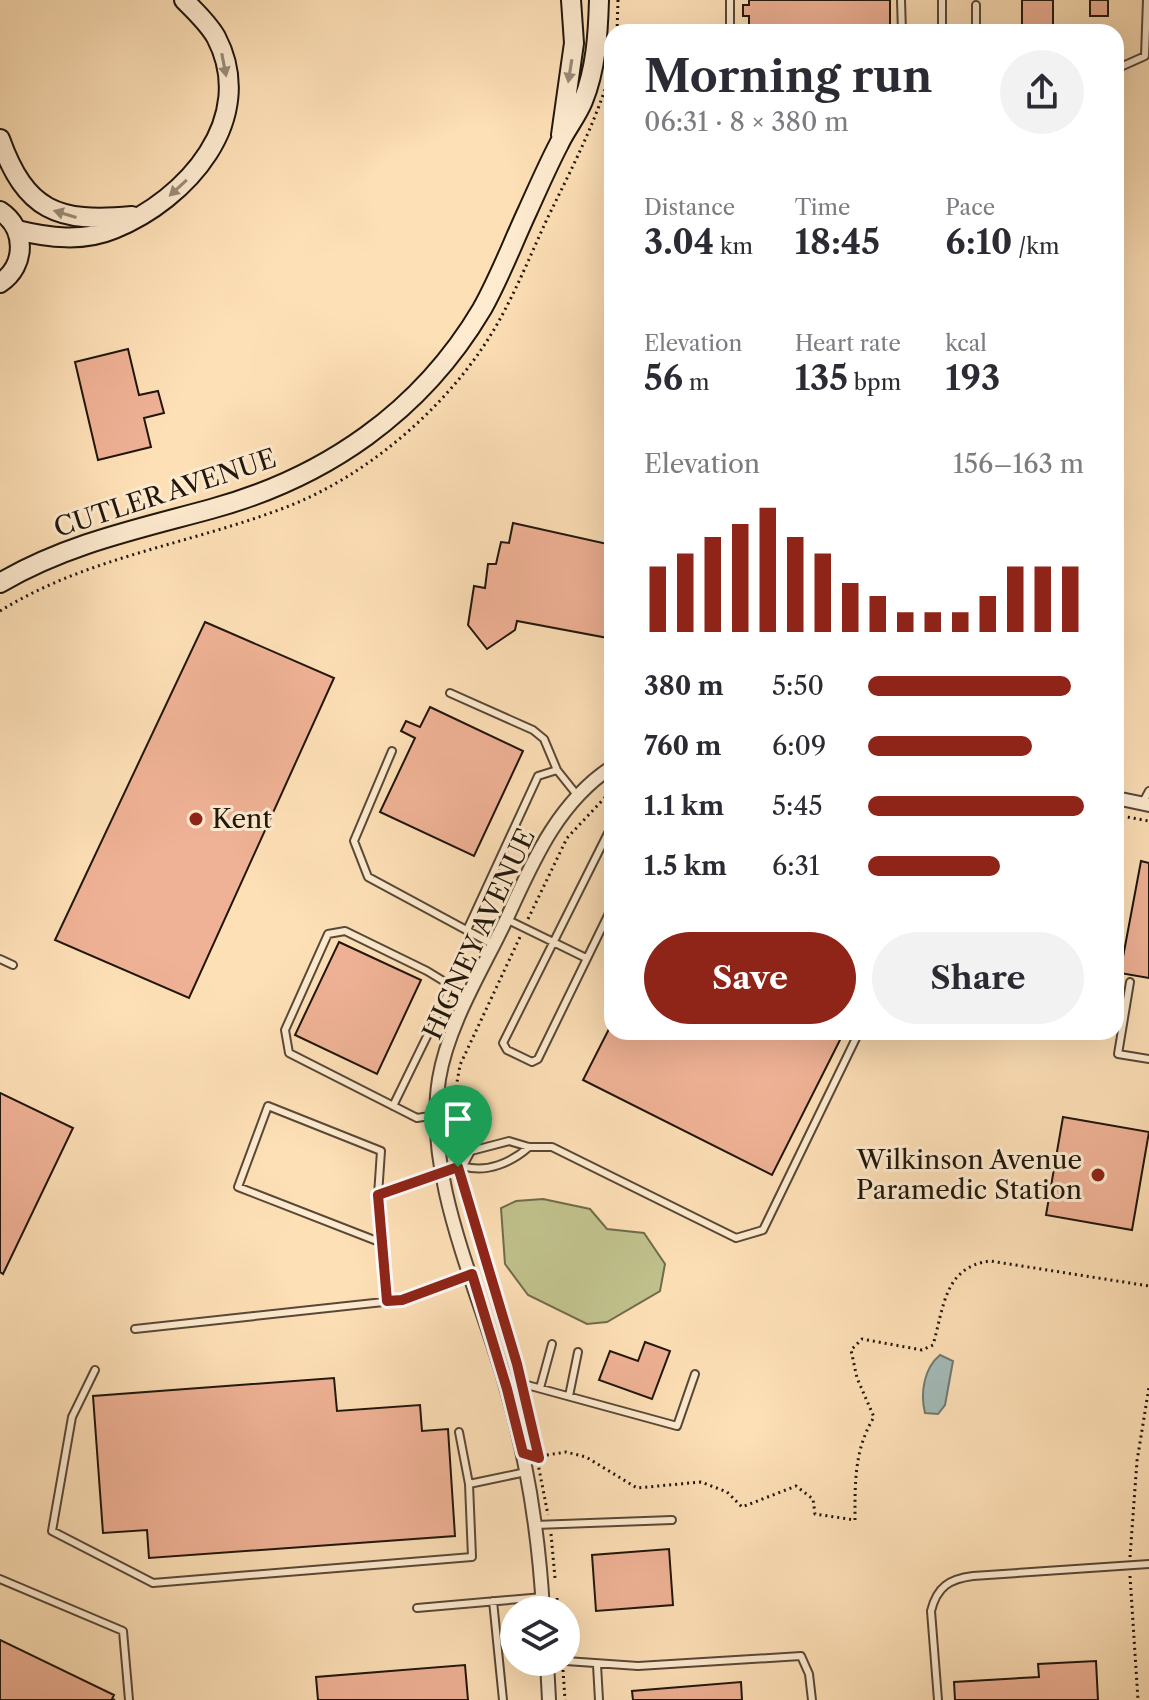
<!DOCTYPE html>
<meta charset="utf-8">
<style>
:root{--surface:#fff;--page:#f2f2f3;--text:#2b2b33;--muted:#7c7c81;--accent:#8f2418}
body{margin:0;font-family:"Libre Caslon Text",serif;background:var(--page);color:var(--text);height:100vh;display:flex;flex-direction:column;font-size:30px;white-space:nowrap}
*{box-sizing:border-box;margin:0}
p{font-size:26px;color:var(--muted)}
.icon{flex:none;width:44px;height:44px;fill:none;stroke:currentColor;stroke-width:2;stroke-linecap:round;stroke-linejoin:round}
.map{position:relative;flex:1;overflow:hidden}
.side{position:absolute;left:604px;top:24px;width:520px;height:1016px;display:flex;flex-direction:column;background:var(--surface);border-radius:24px;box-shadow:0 8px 32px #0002}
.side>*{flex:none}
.fabs{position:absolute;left:500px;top:1596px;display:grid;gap:16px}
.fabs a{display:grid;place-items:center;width:80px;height:80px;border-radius:50%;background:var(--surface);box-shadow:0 8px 32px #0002;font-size:40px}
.pin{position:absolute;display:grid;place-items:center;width:68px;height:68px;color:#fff;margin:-82px -34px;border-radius:50% 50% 50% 0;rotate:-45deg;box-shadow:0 0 8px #0007}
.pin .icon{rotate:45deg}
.round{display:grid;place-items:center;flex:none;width:84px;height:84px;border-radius:42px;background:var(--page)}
.headline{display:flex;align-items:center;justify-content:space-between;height:136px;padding:0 40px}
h1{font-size:44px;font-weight:800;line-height:60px}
.metrics{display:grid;grid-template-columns:repeat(3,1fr);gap:12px;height:136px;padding:8px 40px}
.metrics div{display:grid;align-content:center}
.metrics b{font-size:34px;font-weight:800}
.metrics small{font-size:22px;font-weight:400}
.metrics p{font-size:22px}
.chart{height:224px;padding:16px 40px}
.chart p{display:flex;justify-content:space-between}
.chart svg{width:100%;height:144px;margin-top:8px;stroke:var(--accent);stroke-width:6}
.button{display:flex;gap:16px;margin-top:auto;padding:16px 40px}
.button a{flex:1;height:92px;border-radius:48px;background:var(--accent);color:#fff;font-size:32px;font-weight:800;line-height:92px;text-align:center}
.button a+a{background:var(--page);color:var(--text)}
ul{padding:0 40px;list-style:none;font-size:26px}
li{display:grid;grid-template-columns:128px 96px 1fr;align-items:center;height:60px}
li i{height:20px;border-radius:10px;background:var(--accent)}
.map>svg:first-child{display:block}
.green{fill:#c1c28d;stroke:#706c4c;stroke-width:2}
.water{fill:#a3bbb8;stroke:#6f7973;stroke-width:2}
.building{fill:#f0b296;stroke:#20160c;stroke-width:2}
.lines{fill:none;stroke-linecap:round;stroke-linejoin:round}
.lane-casing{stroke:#584837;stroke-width:10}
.street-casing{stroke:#584837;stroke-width:16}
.secondary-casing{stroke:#20160c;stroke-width:22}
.path{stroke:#20160c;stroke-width:3;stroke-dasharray:2 4;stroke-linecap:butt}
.lane{stroke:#feebd0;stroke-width:6}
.street{stroke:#feebd0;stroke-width:12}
.secondary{stroke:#feebd0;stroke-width:18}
.oneway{fill:#9a8b78}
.route-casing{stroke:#fff;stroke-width:16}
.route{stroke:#8f2418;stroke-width:10}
.poi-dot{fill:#8f2418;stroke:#feebd0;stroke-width:3}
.labels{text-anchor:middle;stroke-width:6;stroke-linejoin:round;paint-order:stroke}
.street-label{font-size:26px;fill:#20160c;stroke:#feebd0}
.poi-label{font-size:26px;fill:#20160c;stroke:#feebd0;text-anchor:start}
</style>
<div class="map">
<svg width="1149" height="1700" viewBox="0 0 1149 1700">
<rect width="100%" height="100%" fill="#fee0b7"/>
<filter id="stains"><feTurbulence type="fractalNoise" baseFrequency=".0025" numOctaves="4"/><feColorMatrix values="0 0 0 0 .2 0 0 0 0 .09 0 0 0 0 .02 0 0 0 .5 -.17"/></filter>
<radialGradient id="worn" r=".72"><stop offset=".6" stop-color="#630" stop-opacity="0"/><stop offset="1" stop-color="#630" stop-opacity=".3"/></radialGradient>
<path class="green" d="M543,1199L590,1209L607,1229L644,1233L665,1264L660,1291L607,1322L587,1324L528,1295L505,1264L501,1208L516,1201Z"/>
<path class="water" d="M940,1355L953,1361L945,1405L938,1414L925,1413C920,1393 924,1368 940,1355Z"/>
<path class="building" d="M749,0H890V32H749V16H743V5H749Z
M1022,0H1053V32H1022Z
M1090,0H1108V16H1090Z
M128,349L139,395L158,391L164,413L144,418L151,447L98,460L75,362Z
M513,523L612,545V617L608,638L517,621L515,630L487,649L468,625L474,586L485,588L488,564H496L501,542L509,543Z
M205,622L334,678L189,998L55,940Z
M430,707L523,751L474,856L380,812L415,738L401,731L406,721L420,727Z
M1141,861L1149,863V978L1120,973Z
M339,942L421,980L377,1074L295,1035Z
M612,1023V1032H844L772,1175L583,1080Z
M0,1093L73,1128L3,1274L0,1272Z
M1063,1117L1149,1132L1132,1230L1046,1215Z
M645,1342L670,1351L652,1399L599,1380L610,1351L638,1361Z
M334,1378L337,1411L420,1405L422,1431L448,1429L455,1536L149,1558L147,1530L103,1533L93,1396Z
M669,1549L673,1605L596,1611L592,1555Z
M0,1640L114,1695L112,1699L115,1700H0Z
M1096,1661L1098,1700H955L954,1682L1039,1677L1038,1664Z
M465,1665L468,1700H318L316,1677Z
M741,1682L742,1700H633L632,1691Z"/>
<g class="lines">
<defs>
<path id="lane" d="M901,0L902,32
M942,0V32
M976,5V32
M730,32V0
M1116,69L1145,56L1147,0
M450,693L533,730L544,739L557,770L577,795
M392,751L354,841L368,877L494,945
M1142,804L1149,791
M612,825L503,1043L507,1050L532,1062L538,1059L612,907
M506,919L586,958
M467,930L538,776L557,770
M0,959L13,965
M1130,982L1118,1054L1149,1059
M393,1106L452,985
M436,1115L417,1118L289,1053L285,1030L328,934L345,931L427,971L468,996
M529,1147C512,1162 486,1174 463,1166L471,1151L509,1141L529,1147H552L736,1238L763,1230L859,1032
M378,1195L381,1151L268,1106L238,1187L382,1243
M387,1301L378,1195L463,1166
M135,1329L402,1300L469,1276
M95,1370L72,1417L52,1531L153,1583L472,1557L469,1484L526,1472
M540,1388L552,1344
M507,1389L527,1385L677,1426L695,1374
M569,1396L578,1352
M459,1432L469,1484
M535,1525L672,1520
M0,1579L123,1631L129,1700
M493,1601L503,1700
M417,1608L543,1597
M566,1661L638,1666L801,1656L809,1674L812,1700
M597,1665L599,1700
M938,1700L931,1611C937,1587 949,1579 973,1576L1149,1564"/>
<path id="street" d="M1116,798L1149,805
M543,1610C539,1536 527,1461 507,1390C481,1294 423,1179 439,1079C448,1024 483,969 507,918C533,861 558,802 612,767
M547,1662L549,1700"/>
<path id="secondary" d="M561,135L574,43L571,0
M0,139C26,211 57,223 132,216
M0,211C26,228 27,265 0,283
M17,230C49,238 83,242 114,229C186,200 259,119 216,37C208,23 195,11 184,0
M0,583C66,544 138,529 211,509C325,478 421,412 482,309C500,277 513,242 528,210C538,188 548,165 559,144C566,129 577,116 583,101C596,69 598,34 599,0"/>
</defs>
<use href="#lane" class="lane-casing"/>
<use href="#street" class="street-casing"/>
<use href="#secondary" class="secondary-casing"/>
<path class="path" d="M617,32L618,0
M0,611C89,556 192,544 289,506C365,476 438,414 483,347C510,307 528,260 548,217C572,168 597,120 612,67
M1116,815L1149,821
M528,919L567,838L612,790
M456,1159L452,1111L460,1065L520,937
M460,1178L520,1378
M525,1397L548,1515
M535,1457L566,1452L586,1457L637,1488L701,1482L727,1492L742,1507L796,1486L813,1499L815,1514L855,1520C855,1483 854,1450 874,1417L857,1378L851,1350L862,1339L922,1350L933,1345C944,1307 944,1267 990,1261L1149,1286
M551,1534L555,1578
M1130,1557L1137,1461L1149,1387
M1130,1576L1138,1700
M557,1598L558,1610
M563,1670L565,1700"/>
<use href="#lane" class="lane"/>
<use href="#street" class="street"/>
<use href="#secondary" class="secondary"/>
</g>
<defs><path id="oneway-solid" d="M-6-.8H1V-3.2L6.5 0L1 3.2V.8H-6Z" transform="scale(2)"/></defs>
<g class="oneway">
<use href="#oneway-solid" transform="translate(224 65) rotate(79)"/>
<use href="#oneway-solid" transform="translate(570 71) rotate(99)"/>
<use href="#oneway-solid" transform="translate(178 188) rotate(137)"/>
<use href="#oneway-solid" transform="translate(65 214) rotate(-163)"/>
</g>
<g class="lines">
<defs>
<path id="route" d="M458,1167L517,1364L539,1458L523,1453L507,1389L472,1274L402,1300L387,1301L378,1195Z"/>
</defs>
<use href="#route" class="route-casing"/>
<use href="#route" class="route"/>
</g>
<g class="poi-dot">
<circle cx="196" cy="819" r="8"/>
<circle cx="1098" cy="1175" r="8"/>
</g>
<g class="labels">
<g class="street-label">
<text transform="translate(165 493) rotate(-18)" y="9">CUTLER AVENUE</text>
<text transform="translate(479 934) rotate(-65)" y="9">HIGNEY AVENUE</text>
</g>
<g class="poi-label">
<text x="212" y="828">Kent</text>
<text x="1082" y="1169" text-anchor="end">Wilkinson Avenue<tspan x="1082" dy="30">Paramedic Station</tspan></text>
</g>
</g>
<rect width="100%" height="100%" filter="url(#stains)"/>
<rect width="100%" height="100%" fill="url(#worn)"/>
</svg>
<div class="fabs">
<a><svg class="icon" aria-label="layers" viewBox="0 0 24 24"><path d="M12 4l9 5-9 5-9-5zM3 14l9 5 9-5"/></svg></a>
</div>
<div class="pin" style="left:458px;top:1167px;background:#1e9e55"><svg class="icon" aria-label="arrive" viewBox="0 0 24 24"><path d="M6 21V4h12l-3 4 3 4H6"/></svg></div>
<section class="side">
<div class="headline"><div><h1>Morning run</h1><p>06:31 · 8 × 380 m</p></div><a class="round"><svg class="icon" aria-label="share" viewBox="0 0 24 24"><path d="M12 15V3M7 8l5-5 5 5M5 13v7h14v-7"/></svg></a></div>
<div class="metrics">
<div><p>Distance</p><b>3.04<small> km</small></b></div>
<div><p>Time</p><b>18:45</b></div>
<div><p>Pace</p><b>6:10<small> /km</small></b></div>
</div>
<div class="metrics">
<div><p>Elevation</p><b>56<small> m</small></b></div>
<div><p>Heart rate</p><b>135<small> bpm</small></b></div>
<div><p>kcal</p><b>193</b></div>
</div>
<div class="chart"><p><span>Elevation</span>156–163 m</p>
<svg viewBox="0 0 160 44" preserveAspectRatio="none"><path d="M5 44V24M15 44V20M25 44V15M35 44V11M45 44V6M55 44V15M65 44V20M75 44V29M85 44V33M95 44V38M105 44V38M115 44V38M125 44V33M135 44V24M145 44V24M155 44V24"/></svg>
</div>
<ul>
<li><b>380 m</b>5:50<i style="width:94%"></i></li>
<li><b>760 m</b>6:09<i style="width:76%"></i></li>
<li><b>1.1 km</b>5:45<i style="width:100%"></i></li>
<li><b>1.5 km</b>6:31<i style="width:61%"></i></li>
</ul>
<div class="button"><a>Save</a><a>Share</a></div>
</section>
</div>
